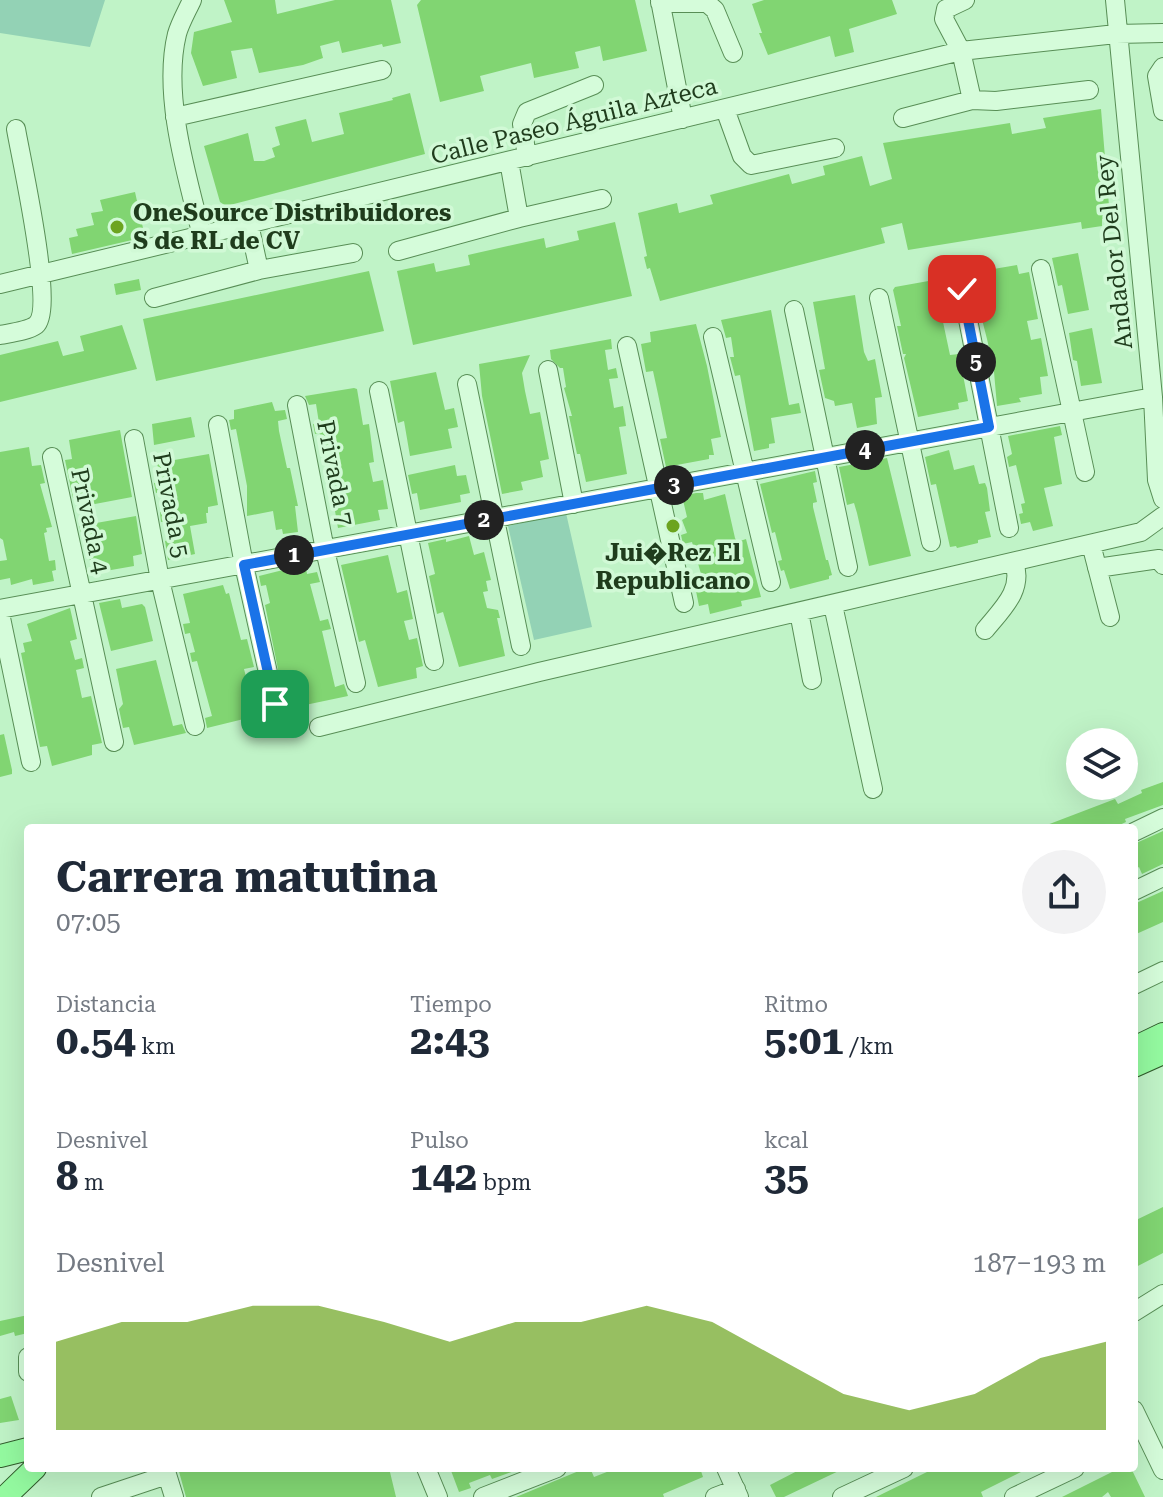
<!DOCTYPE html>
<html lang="es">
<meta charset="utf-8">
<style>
:root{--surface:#fff;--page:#f2f2f3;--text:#1f2937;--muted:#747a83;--accent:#6ca41f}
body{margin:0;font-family:"Roboto Serif",serif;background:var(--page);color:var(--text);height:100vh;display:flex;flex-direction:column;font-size:30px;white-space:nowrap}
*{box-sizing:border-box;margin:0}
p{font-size:26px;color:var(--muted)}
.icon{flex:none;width:44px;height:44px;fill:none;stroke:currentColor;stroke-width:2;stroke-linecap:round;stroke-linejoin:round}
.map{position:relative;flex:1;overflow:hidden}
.sheet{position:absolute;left:24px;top:824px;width:1114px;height:648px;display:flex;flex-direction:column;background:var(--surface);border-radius:8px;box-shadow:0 8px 32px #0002}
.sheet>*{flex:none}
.controls{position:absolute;left:1066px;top:728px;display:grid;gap:16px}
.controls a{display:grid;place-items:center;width:72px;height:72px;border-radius:50%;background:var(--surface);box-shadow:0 8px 32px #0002;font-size:40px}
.pin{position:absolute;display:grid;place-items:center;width:68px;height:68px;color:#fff;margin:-34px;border-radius:16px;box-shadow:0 4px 12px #0006}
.km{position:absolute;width:40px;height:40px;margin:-20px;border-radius:50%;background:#222;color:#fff;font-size:22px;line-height:40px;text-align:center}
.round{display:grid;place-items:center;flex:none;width:84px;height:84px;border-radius:42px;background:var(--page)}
.summary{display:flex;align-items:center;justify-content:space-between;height:136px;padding:0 32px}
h1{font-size:44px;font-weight:700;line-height:60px}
.stats{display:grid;grid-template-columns:repeat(3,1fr);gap:12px;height:136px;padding:8px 32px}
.stats div{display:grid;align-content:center}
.stats b{font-size:40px;font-weight:700}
.stats small{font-size:22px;font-weight:400}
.stats p{font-size:22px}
.chart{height:224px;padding:16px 32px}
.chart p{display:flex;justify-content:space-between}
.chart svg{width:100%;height:144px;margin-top:8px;fill:var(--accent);opacity:.7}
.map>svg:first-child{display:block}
.green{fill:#93d2b5}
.building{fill:#81d572}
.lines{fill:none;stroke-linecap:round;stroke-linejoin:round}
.minor-casing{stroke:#588e56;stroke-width:20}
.major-casing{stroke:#305b2b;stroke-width:24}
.minor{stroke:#d5fcda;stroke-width:18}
.major{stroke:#94faa0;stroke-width:22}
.route-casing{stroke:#fff;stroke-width:16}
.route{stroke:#1a73e8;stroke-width:10}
.poi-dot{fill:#6ca41f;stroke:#d1f9d6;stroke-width:3}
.labels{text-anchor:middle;stroke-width:7;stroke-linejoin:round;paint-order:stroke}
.street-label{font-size:24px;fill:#1f3c1c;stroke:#d1f9d6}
.poi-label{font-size:24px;font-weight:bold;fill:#1f3c1c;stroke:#d1f9d6;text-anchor:start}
</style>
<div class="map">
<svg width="1163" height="1497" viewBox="0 0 1163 1497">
<rect width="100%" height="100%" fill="#c0f3c7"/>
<path class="green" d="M0,0H105L90,47L0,33Z
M566,513L592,627L534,640L508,526Z"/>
<path class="building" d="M224,0H275L277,14L335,0H391L401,43L383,47L382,44L342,53L339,41L320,46L323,58L303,65L259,73L252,48L231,51L237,78L203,86L191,53L194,32L232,22Z
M421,0H635L647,51L603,61L600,46L575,52L579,68L534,78L531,63L480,76L484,91L440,102L417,5Z
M764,0H892L897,14L849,29L854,52L835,57L830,36L768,55L759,33H762L752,4Z
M410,93L425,154L226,206L220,202L204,146L248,133L254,161H264L275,157L272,148L280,145L275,127L306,119L312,142L344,134L339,113L393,100L392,98Z
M1101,109L1110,218L1102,219V226L1082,229L1081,222L908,250L902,223L881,228L885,243L660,301L650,268L647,269L644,257L647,256L638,213L677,203L679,213L713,204L710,195L789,174L792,184L825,175L823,166L862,156L870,186L892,179L883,143L1010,123L1012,134L1046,128L1043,118Z
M135,192L145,237L72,254L69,238L78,236L76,229L94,225L91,213L103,211L100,200Z
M615,222L632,296L413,345L397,271L434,263L436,272L470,265L468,255L544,238L546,248L579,240L577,231Z
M1078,253L1089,310L1068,314L1062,285L1058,286L1052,258Z
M1017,265L1019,274L1029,272L1038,319L1027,321L1031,340L1041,338L1048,376L1040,377L1042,394L1019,398L1021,402L997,406L994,372L986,349L989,348L987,339L975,292L980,291L976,272Z
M369,271L384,331L156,381L143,319Z
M139,279L141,290L116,295L114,284Z
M934,280L939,299L948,297L951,316L945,317L946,321L943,322L950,355L959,354L968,401L958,403L959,409L918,417L904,358L906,354H903L897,326H901L893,290L895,287Z
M855,295L864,352L868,361L875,359L882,397L875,398L877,424L857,428L852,403L835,406L834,401L825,398L819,370L825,369L813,302Z
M771,310L789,405L799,403L801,413L771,418L775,443L769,444V448L754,451L740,375L735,376L730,357H734L731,337L726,338L721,320Z
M696,324L707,366L721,437L711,439L714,455H709V459L666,467L660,439L667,438L658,394L653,371L646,372L641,344L651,342L650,332Z
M122,325L137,369L0,402V355L58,341L63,356L84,351L80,336Z
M1092,328L1102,383L1081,386L1077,361L1073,360L1069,333Z
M611,339L612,349L605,350L608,370L616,368L618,378L609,379L614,408L623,406L626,426L619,427L627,474L586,482L580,454H577L569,416H572L564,388L566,387L563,368H560L551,359L550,350Z
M530,355L522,373L525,391L530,414L540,412L549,459L540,461L543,477L521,482L523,490L502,494L482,396L479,364Z
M436,372L445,410L454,408L458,427L448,429L452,448L410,456L404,421L398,423L390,381Z
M354,388L357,389L363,425L369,424L374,462L369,463L373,482L383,480L388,509L378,510L380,520L338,528L322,437L319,433L315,434L313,424L319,423L316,404L309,405L305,396Z
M272,402L275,411L285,410L287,419L278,421L279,431L287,468H290L298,506H295L298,532L283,534L282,529L276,530L273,511L247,516V486L236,429L231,430L229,420L234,419V410Z
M191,417L195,437L154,445L152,424Z
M1060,426L1062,435L1054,437L1062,484L1044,488L1053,526L1033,531L1030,522L1021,524L1019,514L1023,513L1021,504L1025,503L1016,465L1009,467L1007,457L1012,454L1008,436Z
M120,430L132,497L79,507L78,497L73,498L65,460L72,459L69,440Z
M29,447L32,466L41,465L45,483L40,484L52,527L46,528L47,532L44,533L49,561L55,560L56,570L52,571L54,581L33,585L32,579L11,585L10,578L0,580V561L7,560L3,540L0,538V452Z
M949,450L954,470L974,465L979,484L985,483L987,488L990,511L985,512L991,537L978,540V543L957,548L956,546L950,547L936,484L931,485L925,457Z
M209,454L218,505L208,507V513H206L207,523L190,526L195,554L168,560L165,541L171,539L167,521L161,522L160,512L166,511L162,492L156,493L154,483L161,482L157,463Z
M887,458L911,556L869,566L857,513L854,503L847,505L839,467Z
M455,465L457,476L466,475L470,493L460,495L461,502L420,510L417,493L412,494L408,475Z
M815,471L817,482L813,483L817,502L813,503V507L826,560H828L832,575L829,576V579L790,589L784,570L781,571L778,561L782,560L775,532L772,533L760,484Z
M696,493H703L704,500L725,494L735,538L737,542L746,539L761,597L741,601L742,606L710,614L708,604L699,606L696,591L704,589L701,574L692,542L683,544L681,535L687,533L682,520L687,517L682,496Z
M136,516L142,554L133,556L134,566L94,573L79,526Z
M469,536L474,555L484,552L491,580L486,581L488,591L483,592L487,608L498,610L500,618H497L505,656L459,667L443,612L437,614L429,576L435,574L428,543L446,539V542Z
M388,555L397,593L407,590L413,619L404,621L409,640L417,638L423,666L416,668L417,678L378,687L365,640L359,642L341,565Z
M299,566L300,570L306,568L307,574L317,572L320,582L310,584L320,621L328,619L331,629L322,631L335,687L344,684L348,696L286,709L265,605L270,603L266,585L261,586L259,576Z
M223,585L226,594L229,593L241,640L247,639L254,667L244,669L256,716L207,728L205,718L212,716L197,661L192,662L190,653L195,652L190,633L185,634L183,624L190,623L183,594Z
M120,599L122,608L142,604L145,607L153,641L111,651L99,603Z
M70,608L77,639L70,641L75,660L82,658L84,668L76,670L82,698L91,696L102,743L92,745V755L52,766L47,746L40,747L21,653L25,652L23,643L32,641L27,624Z
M156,660L173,726L182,724L186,733L134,745L129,727L123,728L119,709L123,704L116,669Z
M4,734L12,770V774L0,777V735Z
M1163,782V805L1125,819L1126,822L1113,828H1039L1115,799L1118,804L1142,793L1141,790Z
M1163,831V864L1142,874L1139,867L1134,870V844Z
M1163,891V922L1134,935V904Z
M1163,1207V1253L1134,1268V1221Z
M28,1315V1333L15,1336L14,1332L0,1336V1321Z
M11,1396L19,1420L0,1423V1399Z
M178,1468H389L396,1497H186Z
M450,1468H519L520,1469L492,1479L490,1475L469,1483L471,1488L459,1492Z
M586,1468H590L594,1477L617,1468H700L703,1477L663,1494L664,1497H516Z
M803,1468L804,1471L811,1468H845L784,1497H776L770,1485Z
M924,1468H1029L981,1492L983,1497H876L927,1472Z
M1120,1468H1131L1145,1497H1111L1108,1492L1102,1497H1062Z"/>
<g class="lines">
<defs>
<path id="minor" d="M192,0C187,11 180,23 177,34C162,95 187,176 202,236
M660,0L683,119
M965,0L946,9L944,19L961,51L972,100L996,101L1089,90
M1115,0L1153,397L1157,480L1163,499
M660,3H707L715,10L733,53
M1163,67L1157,76L1163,111
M725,109L742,156L751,165L835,148
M175,117L382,70
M903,118L972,100
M527,157L522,124L527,112L594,85
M519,218L602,199
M398,251L519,218L509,161
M1041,269L1085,472
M259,270L353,253
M0,284L961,51L1116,34L1163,33
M962,289L1009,528
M154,298L259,270L249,224
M879,298L931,542
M794,310L848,567
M0,335C10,333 28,331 36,325C55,308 21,159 16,129
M713,337L771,582
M627,346L684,603
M548,370L574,504
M467,384L521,646
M379,391L434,661
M297,405L325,550L356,683
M218,425L244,565L275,704
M134,439L160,580L195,726
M52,457L114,742
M1091,544L1110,617
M1097,568L1159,559L1163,565
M833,605L873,789
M0,609L1153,397
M799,612L812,680
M0,613L31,762
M985,630C1002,609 1024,590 1014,562
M319,727L539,672L1141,532L1163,516
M1134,832L1163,818
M1134,891L1163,877
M1134,985L1163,971
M1134,1312L1163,1294
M28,1357V1372
M1134,1410L1163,1470
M165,1468L174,1497
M426,1468L438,1497
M726,1468L739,1497
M101,1497L167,1475
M483,1497L557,1468
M715,1497L736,1489
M842,1497L904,1468
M1014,1497L1075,1468"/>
<path id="major" d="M1134,1048L1163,1034
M1134,1066L1163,1053
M0,1456L28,1449
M5,1497L35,1468"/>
</defs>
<use href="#minor" class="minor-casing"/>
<use href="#major" class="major-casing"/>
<use href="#minor" class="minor"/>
<use href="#major" class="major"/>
</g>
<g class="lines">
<defs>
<path id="route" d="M275,704L244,565L989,427L962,289"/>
</defs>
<use href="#route" class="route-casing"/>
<use href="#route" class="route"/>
</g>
<g class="poi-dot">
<circle cx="117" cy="227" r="8"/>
<circle cx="673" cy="526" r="8"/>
</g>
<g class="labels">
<g class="street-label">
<text transform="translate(574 121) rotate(-14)" y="8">Calle Paseo Águila Azteca</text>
<text transform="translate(1114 252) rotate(-96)" y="8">Andador Del Rey</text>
<text transform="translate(335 473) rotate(79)" y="8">Privada 7</text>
<text transform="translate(171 505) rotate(79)" y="8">Privada 5</text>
<text transform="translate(90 521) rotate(78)" y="8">Privada 4</text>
</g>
<g class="poi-label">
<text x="133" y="221">OneSource Distribuidores<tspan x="133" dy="28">S de RL de CV</tspan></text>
<text x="673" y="561" text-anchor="middle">Jui�Rez El<tspan x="673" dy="28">Republicano</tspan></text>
</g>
</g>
</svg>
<div class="controls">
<a><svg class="icon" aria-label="layers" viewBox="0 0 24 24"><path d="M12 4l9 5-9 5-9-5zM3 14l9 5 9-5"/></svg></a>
</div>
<div class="pin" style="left:275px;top:704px;background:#1e9e55"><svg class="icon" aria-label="arrive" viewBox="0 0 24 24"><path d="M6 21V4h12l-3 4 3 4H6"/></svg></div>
<div class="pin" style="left:962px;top:289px;background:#d93025"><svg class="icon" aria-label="check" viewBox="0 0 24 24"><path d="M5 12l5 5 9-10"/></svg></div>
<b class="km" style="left:294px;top:555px">1</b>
<b class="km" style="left:484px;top:520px">2</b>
<b class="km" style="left:674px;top:485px">3</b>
<b class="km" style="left:865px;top:450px">4</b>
<b class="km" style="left:976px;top:362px">5</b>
<section class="sheet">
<div class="summary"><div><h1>Carrera matutina</h1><p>07:05</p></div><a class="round"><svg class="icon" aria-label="share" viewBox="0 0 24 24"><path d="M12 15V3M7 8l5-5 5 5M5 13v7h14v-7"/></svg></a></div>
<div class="stats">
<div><p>Distancia</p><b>0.54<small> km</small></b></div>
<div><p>Tiempo</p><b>2:43</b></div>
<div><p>Ritmo</p><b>5:01<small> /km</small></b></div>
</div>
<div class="stats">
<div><p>Desnivel</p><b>8<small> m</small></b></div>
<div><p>Pulso</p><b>142<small> bpm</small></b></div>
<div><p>kcal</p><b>35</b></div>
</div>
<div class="chart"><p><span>Desnivel</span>187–193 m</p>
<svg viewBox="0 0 160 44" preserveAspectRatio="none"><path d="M0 44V17L10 11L20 11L30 6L40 6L50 11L60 17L70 11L80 11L90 6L100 11L110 22L120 33L130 38L140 33L150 22L160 17V44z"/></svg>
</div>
</section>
</div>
